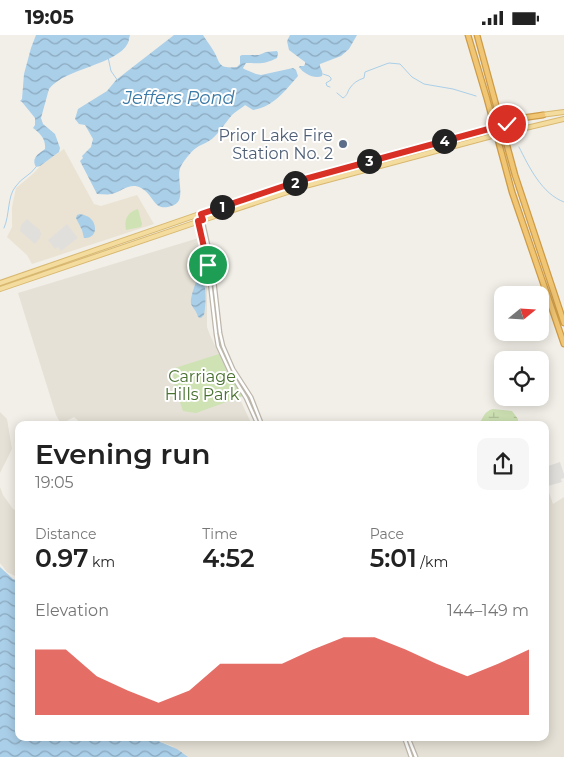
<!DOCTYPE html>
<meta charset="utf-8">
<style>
:root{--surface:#fff;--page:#f6f6f6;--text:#222;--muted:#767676;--accent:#d93025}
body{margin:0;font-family:Montserrat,sans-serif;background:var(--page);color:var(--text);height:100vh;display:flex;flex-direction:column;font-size:19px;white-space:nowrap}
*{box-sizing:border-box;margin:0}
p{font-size:16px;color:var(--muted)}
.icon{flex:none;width:28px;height:28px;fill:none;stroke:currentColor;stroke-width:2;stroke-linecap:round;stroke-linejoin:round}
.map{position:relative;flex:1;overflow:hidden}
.panel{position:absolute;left:15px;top:386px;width:534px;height:320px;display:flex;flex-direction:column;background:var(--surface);border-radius:10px;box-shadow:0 2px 12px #0003}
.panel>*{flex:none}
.needle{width:32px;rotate:72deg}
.controls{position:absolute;left:494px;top:251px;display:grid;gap:10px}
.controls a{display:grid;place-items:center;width:55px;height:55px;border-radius:10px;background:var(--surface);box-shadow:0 2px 12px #0003;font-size:25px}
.pin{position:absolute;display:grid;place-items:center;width:42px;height:42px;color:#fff;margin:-21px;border:2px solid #fff;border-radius:50%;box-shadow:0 1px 5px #0007}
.km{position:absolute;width:25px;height:25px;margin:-12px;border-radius:50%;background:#222;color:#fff;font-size:14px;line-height:25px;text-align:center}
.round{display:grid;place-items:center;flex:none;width:52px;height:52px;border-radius:10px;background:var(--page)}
.head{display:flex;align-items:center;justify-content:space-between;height:85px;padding:0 20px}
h1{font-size:28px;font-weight:600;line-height:38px}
.stats{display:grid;grid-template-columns:repeat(3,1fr);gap:8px;height:85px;padding:5px 20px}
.stats div{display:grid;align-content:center}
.stats b{font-size:25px;font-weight:600}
.stats small{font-size:14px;font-weight:400}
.stats p{font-size:14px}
.chart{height:140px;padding:10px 20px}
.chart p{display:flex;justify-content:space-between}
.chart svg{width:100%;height:90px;margin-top:5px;fill:var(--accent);opacity:.7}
.status{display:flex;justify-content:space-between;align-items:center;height:35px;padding:0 25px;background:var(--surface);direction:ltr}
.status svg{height:14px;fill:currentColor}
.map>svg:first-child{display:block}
.residential{fill:#e5e1d6}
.education{fill:#eae3d3}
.wetland{fill:url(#wetland-marsh)}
.green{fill:#cee2b4}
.parking{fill:#e1dfdc}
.water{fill:url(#water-waves)}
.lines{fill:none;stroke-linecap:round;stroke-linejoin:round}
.stream{stroke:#aacfe9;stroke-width:1}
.minor-casing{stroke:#bdb6ab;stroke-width:5}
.major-casing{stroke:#d8b870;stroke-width:6}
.highway-casing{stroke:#ce9b46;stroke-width:7}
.minor{stroke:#fff;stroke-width:2.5}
.major{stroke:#f4dc9e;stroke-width:4}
.highway{stroke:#f0c675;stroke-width:4.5}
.route-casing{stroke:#fff;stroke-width:10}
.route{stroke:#d93025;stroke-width:6}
.service-dot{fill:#5c6f8a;stroke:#fff;stroke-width:2}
.labels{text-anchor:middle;stroke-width:4;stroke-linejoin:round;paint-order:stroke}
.service-label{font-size:16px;fill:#4e5e75;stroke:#fff;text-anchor:end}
.park-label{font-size:16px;fill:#497130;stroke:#fff}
.water-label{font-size:18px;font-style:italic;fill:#3b79a6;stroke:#fff}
</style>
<div class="status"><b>19:05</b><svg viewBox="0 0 49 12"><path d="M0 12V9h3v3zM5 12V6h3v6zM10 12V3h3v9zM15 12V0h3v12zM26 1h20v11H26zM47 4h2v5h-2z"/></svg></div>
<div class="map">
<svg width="564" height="722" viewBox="0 0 564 722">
<defs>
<pattern id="wetland-marsh" width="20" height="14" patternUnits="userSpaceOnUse" patternTransform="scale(1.25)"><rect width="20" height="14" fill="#cee2b4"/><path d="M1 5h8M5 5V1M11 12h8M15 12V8" fill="none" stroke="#b2c39b"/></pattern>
<pattern id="water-waves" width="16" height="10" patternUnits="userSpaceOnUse" patternTransform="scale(1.25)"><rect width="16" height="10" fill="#aacfe9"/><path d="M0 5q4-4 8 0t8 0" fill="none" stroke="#8ca9be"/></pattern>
</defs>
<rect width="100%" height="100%" fill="#f2efe8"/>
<path class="residential" d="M202,202L207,235V292L210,300L252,390H83L74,382L61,389L56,380L18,258Z
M0,377L7,384L12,414L0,438Z
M545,446L553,469L564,462V722H186L172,711L151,703L545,702Z
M0,452L3,460L13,474L19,477V543L7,537L0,528Z"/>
<path class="education" d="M64,114L94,169L101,171L137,160L154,189L32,229L27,220L7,202L12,192V172L16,153L34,138L42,129Z"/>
<path class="wetland" d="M493,374L512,376L518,384V390H477C484,385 482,377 493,374Z"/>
<path class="green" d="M138,174L142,189L141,192L126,195C124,185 127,177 138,174Z
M219,319L229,341L243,361L196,378L183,376C179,363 170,346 175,333Z"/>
<path class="parking" d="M27,184L40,195L41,199L40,203L35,209L20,196L21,190Z
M67,189L78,203L61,216L58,212L55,214L48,205Z
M560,427L564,439V443L561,444L562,447L548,451L545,440V432Z"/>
<path class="water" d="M36,0H130C129,3 129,5 128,8C117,30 65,33 49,54L41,83L43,89L55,99L60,113L59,117L40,131L36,132C31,123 38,119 45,114C46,104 40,98 33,93L35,90V83L22,67L20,66L22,64L24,39L31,13Z
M174,0H203C206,5 210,10 213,15C221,28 217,34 237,32L240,29V21L242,20H259L266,17L277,16L278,18L277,23C263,30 260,28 246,28L243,33L244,34L256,39L261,40L293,33L296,35L298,41C285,56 273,72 253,75L245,70L244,71C240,74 235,77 232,80C225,88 220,97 212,104C208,107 203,109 199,111C192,115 185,124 181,131C175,142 187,164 174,170C153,179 155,160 141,153C130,147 121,157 112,159C107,160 102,159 97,159L80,126L83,123L82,121L91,112L93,104L85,90L79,89L75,84L78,74L107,56L116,45Z
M290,0H357L349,14L341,21L320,29C319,33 324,36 322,41C314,44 304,39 299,32L300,31H304L305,29V27L289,15L287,6Z
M80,179C84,180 89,181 92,185C98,193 95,204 84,203L82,195L76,183L77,180Z
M199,241H201C207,249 206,270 204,280L201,283L198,282C196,274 192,273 191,268C190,264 196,245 199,241Z
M0,532L13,544L19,546V702L151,703L177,714L188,722H0Z"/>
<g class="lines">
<path class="stream" d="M108,22L111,36L118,46
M323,39L329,41L331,43V45L326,48L327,51L330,52
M337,58L343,63C348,60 347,57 350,53C353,48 358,45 364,43L365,37L386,29L389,28L400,29L412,42L424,49L453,54L476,61
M519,112C529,132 542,159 564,167
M4,193C10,180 7,161 16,151C21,143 31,140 36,132"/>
<defs>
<path id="minor" d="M201,179L212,228L220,298L223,311L233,334L251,362L262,390
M196,180L200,190L208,230L216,299L218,311L230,337L246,363L258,390
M404,702L411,722
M408,702L416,722"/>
<path id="major" d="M541,80L564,77
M0,248L246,163L305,145L525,84
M0,254L203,185L309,150L492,101L564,84"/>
<path id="highway" d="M468,0L487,64L512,157L564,309
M477,0L515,140L564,288
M499,79L505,84L508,85L543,80"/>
</defs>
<use href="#minor" class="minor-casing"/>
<use href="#major" class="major-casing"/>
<use href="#highway" class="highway-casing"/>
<use href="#minor" class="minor"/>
<use href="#major" class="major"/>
<use href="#highway" class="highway"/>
</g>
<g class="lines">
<defs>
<path id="route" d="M208,230L198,186L203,185L201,179L305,144L507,89"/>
</defs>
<use href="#route" class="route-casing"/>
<use href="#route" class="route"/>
</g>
<circle class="service-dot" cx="343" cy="109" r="5"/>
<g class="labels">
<g class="service-label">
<text x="333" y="106">Prior Lake Fire<tspan x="333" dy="18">Station No. 2</tspan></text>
</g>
<g class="park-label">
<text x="202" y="347">Carriage<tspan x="202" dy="18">Hills Park</tspan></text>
</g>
<g class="water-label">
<text x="179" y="69">Jeffers Pond</text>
</g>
</g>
</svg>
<div class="controls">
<a><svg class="needle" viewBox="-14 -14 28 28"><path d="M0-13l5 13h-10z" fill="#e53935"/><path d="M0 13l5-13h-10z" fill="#767676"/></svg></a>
<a><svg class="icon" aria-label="locate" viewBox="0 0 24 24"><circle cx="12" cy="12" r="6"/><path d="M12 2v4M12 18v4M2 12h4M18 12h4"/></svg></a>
</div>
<div class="pin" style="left:208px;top:230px;background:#1e9e55"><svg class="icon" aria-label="arrive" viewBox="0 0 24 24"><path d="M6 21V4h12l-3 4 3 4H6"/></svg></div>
<div class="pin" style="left:507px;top:89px;background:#d93025"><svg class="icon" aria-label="check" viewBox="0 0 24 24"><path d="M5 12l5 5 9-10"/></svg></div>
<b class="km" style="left:222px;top:172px">1</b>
<b class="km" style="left:295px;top:148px">2</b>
<b class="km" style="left:369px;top:126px">3</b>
<b class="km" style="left:444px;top:106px">4</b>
<section class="panel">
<div class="head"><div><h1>Evening run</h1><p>19:05</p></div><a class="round"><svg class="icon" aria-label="share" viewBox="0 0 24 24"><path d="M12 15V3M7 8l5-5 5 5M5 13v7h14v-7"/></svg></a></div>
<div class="stats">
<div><p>Distance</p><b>0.97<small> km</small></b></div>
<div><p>Time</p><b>4:52</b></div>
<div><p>Pace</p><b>5:01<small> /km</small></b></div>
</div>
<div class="chart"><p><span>Elevation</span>144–149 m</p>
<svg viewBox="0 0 160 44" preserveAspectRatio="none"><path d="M0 44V12L10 12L20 25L30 32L40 38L50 32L60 19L70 19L80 19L90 12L100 6L110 6L120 12L130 19L140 25L150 19L160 12V44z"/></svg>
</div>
</section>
</div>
